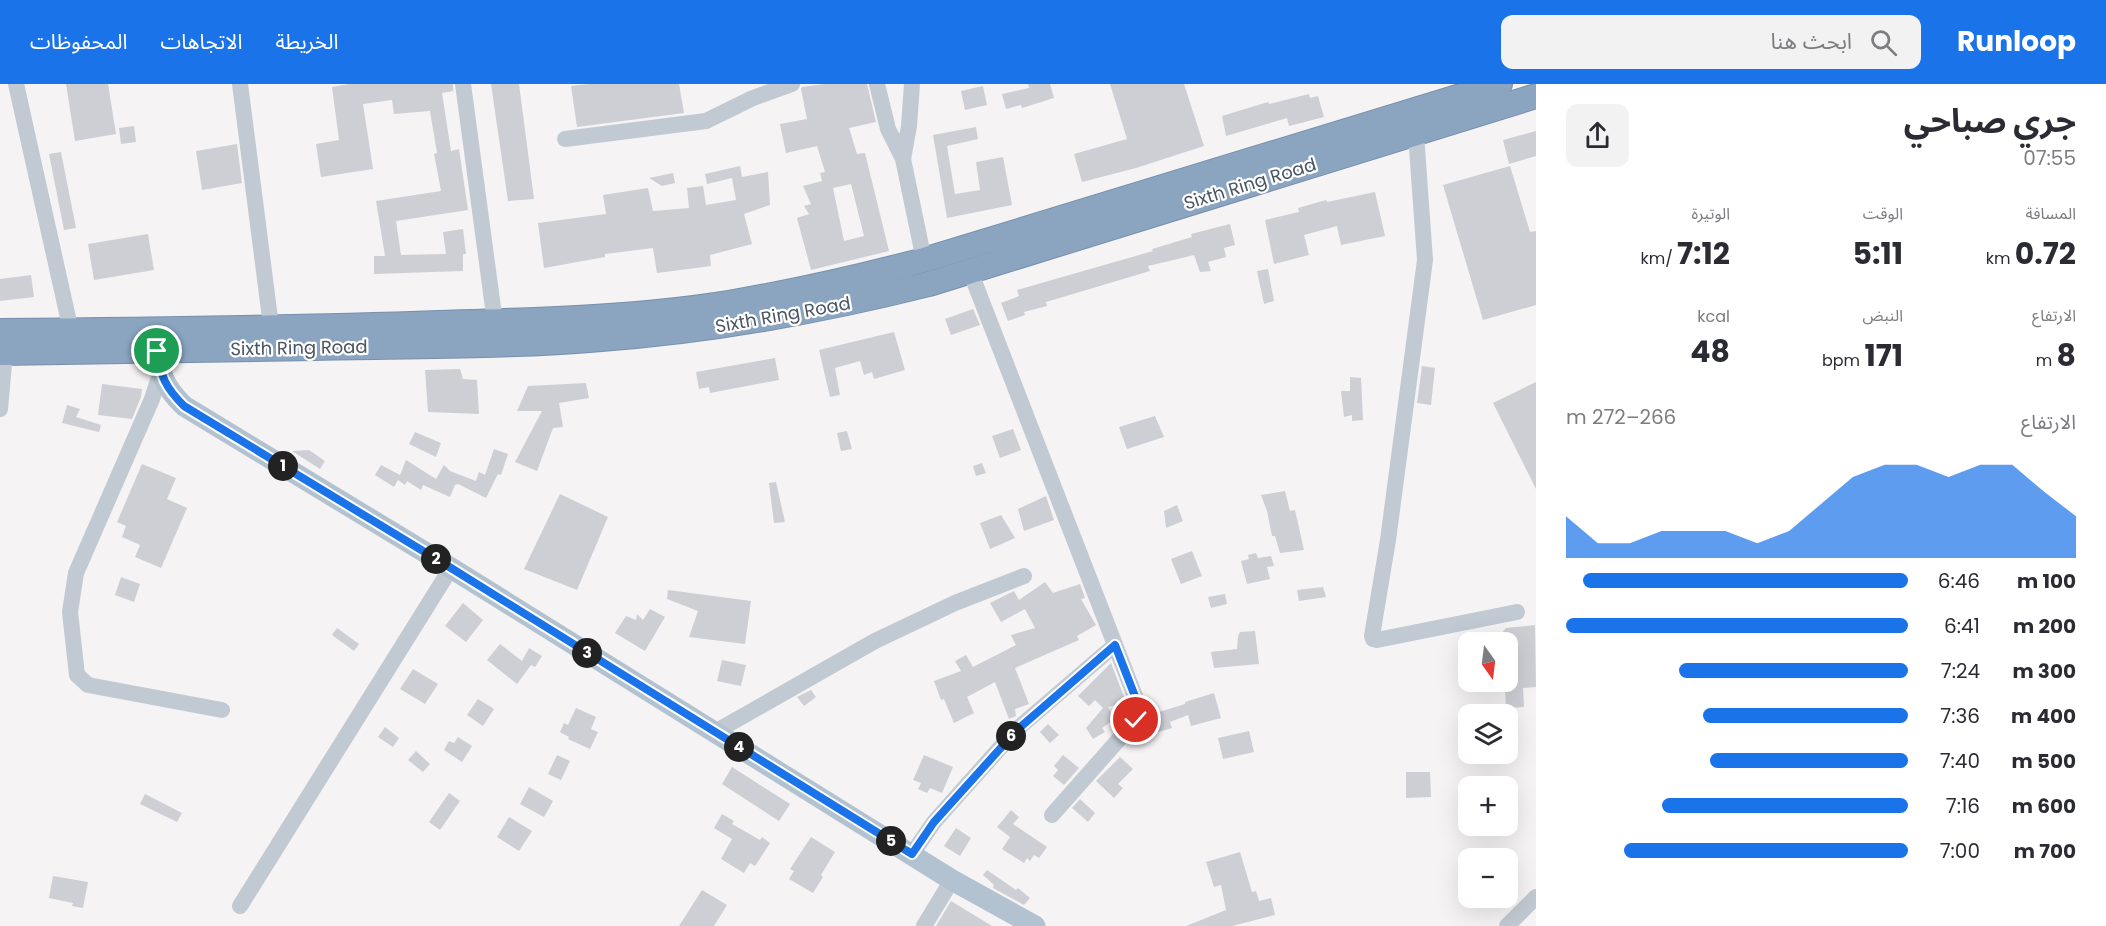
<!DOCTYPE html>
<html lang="ar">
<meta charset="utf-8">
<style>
:root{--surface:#fff;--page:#f2f2f3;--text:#2b2b33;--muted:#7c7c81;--accent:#1a73e8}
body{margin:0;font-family:Poppins,"Noto Sans Arabic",sans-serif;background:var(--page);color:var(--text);direction:rtl;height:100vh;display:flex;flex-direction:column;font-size:22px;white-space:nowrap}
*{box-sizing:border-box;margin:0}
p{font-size:20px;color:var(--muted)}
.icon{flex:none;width:33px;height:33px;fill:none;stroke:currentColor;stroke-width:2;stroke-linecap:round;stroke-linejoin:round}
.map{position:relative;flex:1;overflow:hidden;direction:ltr}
.panel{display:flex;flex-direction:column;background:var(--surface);width:570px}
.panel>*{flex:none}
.needle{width:39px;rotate:166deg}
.fabs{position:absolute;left:1458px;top:548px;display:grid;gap:12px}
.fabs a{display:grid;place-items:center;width:60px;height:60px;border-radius:12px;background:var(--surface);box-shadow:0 6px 24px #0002;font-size:30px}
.pin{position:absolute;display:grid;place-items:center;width:51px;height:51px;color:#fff;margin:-26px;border:3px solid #fff;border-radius:50%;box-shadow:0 2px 6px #0007}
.km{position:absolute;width:30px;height:30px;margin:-15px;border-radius:50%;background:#222;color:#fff;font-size:16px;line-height:30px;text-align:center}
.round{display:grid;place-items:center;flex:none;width:63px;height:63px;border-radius:12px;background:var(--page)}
.head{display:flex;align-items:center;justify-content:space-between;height:102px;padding:0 30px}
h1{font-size:33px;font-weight:700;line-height:45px}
.metrics{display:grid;grid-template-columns:repeat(3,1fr);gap:9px;height:102px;padding:6px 30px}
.metrics div{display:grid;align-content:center}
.metrics b{font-size:30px;font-weight:700}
.metrics small{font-size:16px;font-weight:400}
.metrics p{font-size:16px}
.chart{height:168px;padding:12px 30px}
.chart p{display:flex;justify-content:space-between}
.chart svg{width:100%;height:108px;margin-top:6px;fill:var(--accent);opacity:.7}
ul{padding:0 30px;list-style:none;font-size:20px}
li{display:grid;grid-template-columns:96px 72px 1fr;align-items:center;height:45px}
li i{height:15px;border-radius:8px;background:var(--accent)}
header{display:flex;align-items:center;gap:36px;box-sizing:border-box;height:84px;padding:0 30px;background:var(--accent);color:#fff}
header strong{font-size:28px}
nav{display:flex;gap:33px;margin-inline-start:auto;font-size:21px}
.search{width:420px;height:54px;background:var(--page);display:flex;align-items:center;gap:15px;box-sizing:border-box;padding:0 21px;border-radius:12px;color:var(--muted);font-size:22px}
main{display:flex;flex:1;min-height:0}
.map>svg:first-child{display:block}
.building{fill:#cdcfd5;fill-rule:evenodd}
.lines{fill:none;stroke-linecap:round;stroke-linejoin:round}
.highway-casing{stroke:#7690ad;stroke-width:26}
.minor{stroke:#c1cad2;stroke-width:16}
.major{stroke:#b3c2d1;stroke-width:21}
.highway{stroke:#8ba5c1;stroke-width:24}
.route-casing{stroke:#fff;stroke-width:12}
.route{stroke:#1a73e8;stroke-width:8}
.labels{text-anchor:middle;stroke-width:4.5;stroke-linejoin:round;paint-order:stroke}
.street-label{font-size:18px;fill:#4a5661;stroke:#fff}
</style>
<header>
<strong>Runloop</strong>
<div class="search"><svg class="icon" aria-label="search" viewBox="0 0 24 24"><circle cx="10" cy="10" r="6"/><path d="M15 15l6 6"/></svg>ابحث هنا</div>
<nav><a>الخريطة</a><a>الاتجاهات</a><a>المحفوظات</a></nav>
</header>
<main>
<section class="panel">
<div class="head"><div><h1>جري صباحي</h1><p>07:55</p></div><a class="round"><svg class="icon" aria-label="share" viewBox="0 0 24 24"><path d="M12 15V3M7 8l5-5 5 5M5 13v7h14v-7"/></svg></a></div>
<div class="metrics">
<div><p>المسافة</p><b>0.72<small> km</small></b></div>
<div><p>الوقت</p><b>5:11</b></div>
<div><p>الوتيرة</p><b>7:12<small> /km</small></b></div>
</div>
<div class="metrics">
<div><p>الارتفاع</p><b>8<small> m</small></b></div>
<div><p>النبض</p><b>171<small> bpm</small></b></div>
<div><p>kcal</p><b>48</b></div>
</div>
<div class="chart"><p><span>الارتفاع</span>266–272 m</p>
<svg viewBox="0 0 160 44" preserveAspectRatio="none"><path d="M0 44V27L10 38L20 38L30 33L40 33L50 33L60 38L70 33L80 22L90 11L100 6L110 6L120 11L130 6L140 6L150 17L160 27V44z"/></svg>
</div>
<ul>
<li><b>100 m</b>6:46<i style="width:95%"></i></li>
<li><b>200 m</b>6:41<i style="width:100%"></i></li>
<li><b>300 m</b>7:24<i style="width:67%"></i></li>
<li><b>400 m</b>7:36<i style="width:60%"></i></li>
<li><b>500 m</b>7:40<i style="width:58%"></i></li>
<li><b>600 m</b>7:16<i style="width:72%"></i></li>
<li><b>700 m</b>7:00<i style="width:83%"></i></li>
</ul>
</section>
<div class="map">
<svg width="1536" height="842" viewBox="0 0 1536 842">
<rect width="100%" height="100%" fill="#f5f3f3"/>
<path class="building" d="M66,0H108L116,50L75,57Z
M349,0H453V7L442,9L451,67L459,65L468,126L396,137L401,171L446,170L443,148L463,145L466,170H463V187L374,190V172H385L376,117L441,107L434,70L437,69L430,27L394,30L392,16L363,20L373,85L321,93L316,60L339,56L332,3Z
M491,0H519L534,115L508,117Z
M589,0H679L684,29L577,43L571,2Z
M824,0H867L876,38L849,44L857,70L865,69L889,167L811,186L797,134L809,130L804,122L811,120L803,102L822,97L820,89L825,88L817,62L786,69L780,40L807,35L801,5L802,3ZM851,100L864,152L844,157L833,104Z
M1028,0H1050L1054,14L1022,24L1021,21L1006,25L1002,10L1029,4Z
M1110,0H1184L1204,62L1136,84L1082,98L1074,70L1127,55Z
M983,2L987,21L965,26L961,7Z
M1309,10L1310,14L1318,12L1324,33L1289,42L1287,34L1226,52L1222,32L1268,18L1269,20Z
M134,42L136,58L121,60L119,44Z
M976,43L978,55L947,62L955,110L980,106L976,78L1003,73L1012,121L947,134L933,51Z
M1536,47V72L1509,80L1503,56Z
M237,60L242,99L202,106L196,67Z
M61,68L76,144L64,146L49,70Z
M740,82L742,93L768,88L770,121L744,130L752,160L710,171L711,182L657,189L653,164L605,170V173L544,184L538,139L606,130L603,111L648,104L653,127L689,124L687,104L703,102L706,121L736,116L732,94L707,100L705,90Z
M1510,82L1530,148L1536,147V221L1483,236L1443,101Z
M673,89L675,99L662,102L649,94Z
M1375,108L1385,152L1341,161L1337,142L1304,151L1309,171L1274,180L1265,136L1299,128L1298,124L1326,116L1327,118Z
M1230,140L1235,161L1224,164L1226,173L1208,178L1211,187L1200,188L1194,171L1148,182L1150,187L1046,218L1047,222L1024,228L1025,231L1008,237L1001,219L1019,212L1017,206L1153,167L1152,165L1192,153L1191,150Z
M148,150L154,186L94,196L88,160Z
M1268,185L1274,217L1264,220L1257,187Z
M31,191L34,213L0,217V195Z
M973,225L980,241L951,251L945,235Z
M894,248L905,286L874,295L872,288L864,291L860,277L835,284L840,311L830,313L819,266Z
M775,274L779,296L710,309L709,303L699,305L696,288Z
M1422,282L1435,284L1431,321L1417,319Z
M460,285L463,295L477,296L479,330L428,328L425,286Z
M1350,293L1361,294L1363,336L1352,337V331L1344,333L1341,307H1350Z
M1536,298V405L1493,319Z
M586,299L589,314L559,319L563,343L553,344L537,387L515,378L542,327H517L528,302Z
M102,300L142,305L141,313L132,335L98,331Z
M67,321L80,325L76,333L101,341L99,348L62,339Z
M1155,332L1164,353L1127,365L1119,343Z
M1013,345L1021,366L1000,374L992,352Z
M847,347L852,365L841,367L837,349Z
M415,348L441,359L436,373L409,360Z
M494,365L508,370L501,391L498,390L486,414L458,400L455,401L450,413L423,401L421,406L407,397L405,401L398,396L394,403L375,391L381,381L400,391L406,376L436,395L444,381L450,387L476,397L479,388L485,391Z
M309,366L325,377L320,385L292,367Z
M982,379L986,389L976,392L973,382Z
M142,380L176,394L167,415L187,424L161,484L135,473L140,461L122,453L126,442L117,438Z
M776,398L785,438L774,439L769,399Z
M1285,407L1290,427L1295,426L1304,466L1280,469L1275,452H1272L1267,427L1261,411Z
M560,410L608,433L577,506L524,485Z
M1046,412L1054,436L1024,447L1018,425Z
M1177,421L1183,437L1166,444L1164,427Z
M1001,431L1015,454L990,465L980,439Z
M1192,467L1202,492L1181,500L1171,475Z
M1256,469L1258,474L1271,472L1274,482L1267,483L1270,495L1247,500L1241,477L1249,475L1248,471Z
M121,493L140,500L134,518L115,511Z
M1045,498L1053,509L1080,500L1085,514L1081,515L1096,541L1077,552L1079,556L1015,584L1029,620L1015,625L1016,632L1009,635L995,598L967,613L974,629L954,639L944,615L941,616L934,597L961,587L955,577L966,571L973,583L1016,561L1011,551L1035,544L1025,525L1001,538L990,519L1014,507L1019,516Z
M1323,503L1326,513L1299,517L1297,506Z
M668,506L751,517L745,560L689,553L698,527L667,515Z
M1225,510L1227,520L1211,524L1208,513Z
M463,519L483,536L466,558L445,542Z
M650,525L665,533L645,567L615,549L626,532L636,536L637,530L643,536Z
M1535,541L1536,603L1523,604L1524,623L1506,624L1505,605H1512L1508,558H1502V549L1506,544Z
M337,544L359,560L354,567L332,551Z
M1255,547L1259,580L1214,584L1211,568L1237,565L1238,552L1240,548Z
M500,560L522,577L529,564L542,572L535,583L531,581L517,600L487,576Z
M722,576L746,581L741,602L717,597Z
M1111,579L1126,618L1108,623L1115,635L1102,644L1105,648L1093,655L1086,644L1103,624L1095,616L1089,622L1078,612Z
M413,585L438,600L425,620L400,605Z
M811,606L816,613L804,622L797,613Z
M1214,609L1221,634L1191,642L1188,631L1170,638L1172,644L1158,648L1155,636L1158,635L1156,629L1185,620V618Z
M478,615L494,625L483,642L467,631Z
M576,624L596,633L591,645L598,648L590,665L568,655L569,653L560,648L564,639L568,641Z
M1048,640L1059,651L1050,659L1040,648Z
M385,643L399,654L393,663L378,653Z
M1249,647L1254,668L1223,675L1218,654Z
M458,653L472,662L462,678L444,666L449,657L454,659Z
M416,667L430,680L423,688L408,676Z
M557,671L570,677L561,696L548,690Z
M924,671L953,683L942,709L930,704L927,709L918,705L921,699L913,696Z
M1063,671L1079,684L1064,701L1053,692L1058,686L1054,682Z
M1120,673L1133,685L1118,700L1123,704L1114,714L1096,697Z
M732,683L790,720L779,737L722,700Z
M1406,688H1430L1431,713L1406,714Z
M529,703L553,717L544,733L520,720Z
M449,709L460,717L440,746L429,738Z
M145,710L182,729L177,738L140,720Z
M1080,715L1095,729L1088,738L1072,724Z
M1011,726L1019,733L1013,740L1047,763L1039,774L1034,771L1030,777L1027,774L1024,779L1002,765L1010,753L997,743Z
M722,730L734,737L732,740L760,756L762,753L770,759L755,782L750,779L744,789L721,775L732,755L714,744Z
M509,733L532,747L519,767L497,753Z
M956,744L971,754L960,772L944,762Z
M811,753L835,768L821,791L823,793L813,809L789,795L794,787L790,785Z
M1240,768L1252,808L1256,807L1259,817L1271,814L1275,831L1232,842H1186L1226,826L1221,801L1214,803L1206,778Z
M987,786L1016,806L1018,804L1030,814L1024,821L993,804L994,801L983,791Z
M53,792L88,798L83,824L72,822L73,819L49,814Z
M702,806L727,821L714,842H679Z
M951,817L992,842H936Z"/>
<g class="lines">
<defs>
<path id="highway" d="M0,247C146,246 293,244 439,239C535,236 632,234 728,219C794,208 859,193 924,176L1500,0
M0,269C105,268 210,265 315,264C410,262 506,263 601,255C712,247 821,227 929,200L1536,12"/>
</defs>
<use href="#highway" class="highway-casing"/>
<path class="minor" d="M16,0L71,247
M240,0L271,242
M463,0L496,246
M877,0L888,45L903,75L924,176
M1416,50L1425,176L1388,456L1372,552L1373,555L1377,556L1517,528
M565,55L706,37L753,14L792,0
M903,75L909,42L912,0
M970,187L1138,620V628L1136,636L1052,731
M160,290L152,315L76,489L70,528L77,591L88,601L222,626
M0,325L5,269
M715,648L875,557L955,519L1024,492
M912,770L934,738L1016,646L1115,561
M240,822L451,484
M924,842L952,796
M1507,842L1536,813"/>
<path class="major" d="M155,250C160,283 158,297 184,322L451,484L952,796L1035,842"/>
<use href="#highway" class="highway"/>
</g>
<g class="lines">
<defs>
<path id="route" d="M157,267C161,293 165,303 184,322L451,484L912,770L934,738L1017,646L1115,561L1138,620V628L1136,636"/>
</defs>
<use href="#route" class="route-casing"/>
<use href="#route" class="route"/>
</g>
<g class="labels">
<g class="street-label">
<text transform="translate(1250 100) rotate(-17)" y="6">Sixth Ring Road</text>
<text transform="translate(783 231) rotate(-10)" y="6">Sixth Ring Road</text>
<text transform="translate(299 264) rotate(-1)" y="6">Sixth Ring Road</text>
</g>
</g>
</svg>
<div class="fabs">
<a><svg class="needle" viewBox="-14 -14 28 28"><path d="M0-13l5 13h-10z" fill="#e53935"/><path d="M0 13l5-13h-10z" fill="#7c7c81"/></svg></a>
<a><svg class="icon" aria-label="layers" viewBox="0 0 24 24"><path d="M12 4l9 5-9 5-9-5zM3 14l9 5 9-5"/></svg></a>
<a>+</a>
<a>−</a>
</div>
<div class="pin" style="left:157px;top:267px;background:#1e9e55"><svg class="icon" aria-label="arrive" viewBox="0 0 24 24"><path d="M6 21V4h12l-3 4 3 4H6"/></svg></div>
<div class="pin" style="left:1136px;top:636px;background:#d93025"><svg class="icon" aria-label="check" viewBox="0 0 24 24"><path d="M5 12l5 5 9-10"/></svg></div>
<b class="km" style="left:283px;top:382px">1</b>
<b class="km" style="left:436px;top:475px">2</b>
<b class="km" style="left:587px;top:569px">3</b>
<b class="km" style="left:739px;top:663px">4</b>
<b class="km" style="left:891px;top:757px">5</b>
<b class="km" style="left:1011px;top:652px">6</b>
</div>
</main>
